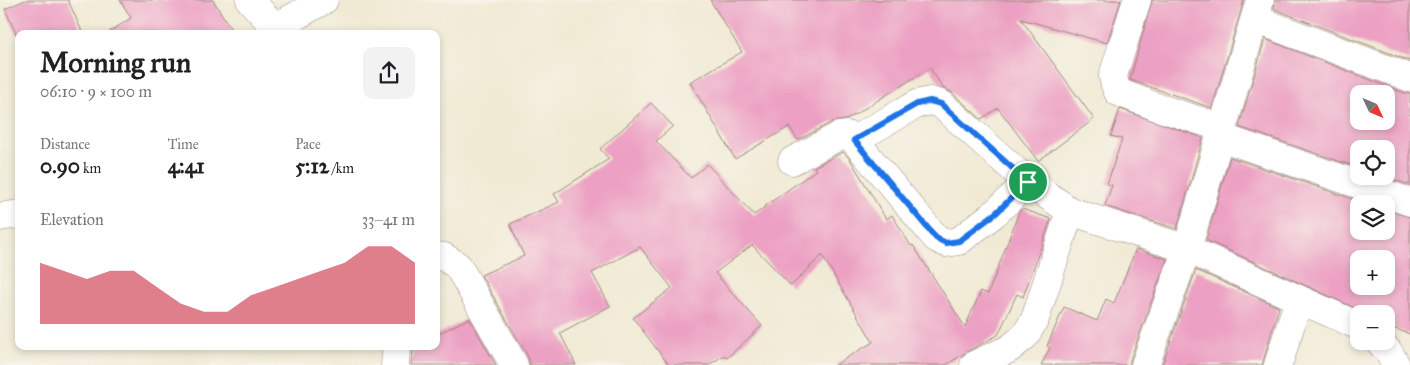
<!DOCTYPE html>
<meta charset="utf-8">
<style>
:root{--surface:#fff;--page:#f2f2f2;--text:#202124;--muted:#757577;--accent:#d1495b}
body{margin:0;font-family:"IM FELL Great Primer",serif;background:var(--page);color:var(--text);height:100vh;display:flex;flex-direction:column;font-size:19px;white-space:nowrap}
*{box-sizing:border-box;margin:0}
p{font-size:16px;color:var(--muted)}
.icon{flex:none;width:28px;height:28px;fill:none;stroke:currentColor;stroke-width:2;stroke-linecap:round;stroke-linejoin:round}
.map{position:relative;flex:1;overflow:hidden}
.details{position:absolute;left:15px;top:30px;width:425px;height:320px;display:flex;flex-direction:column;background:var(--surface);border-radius:10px;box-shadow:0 2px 8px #0003}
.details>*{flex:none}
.needle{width:32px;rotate:134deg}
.tools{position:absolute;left:1350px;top:85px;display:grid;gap:10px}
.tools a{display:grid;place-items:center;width:45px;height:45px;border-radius:10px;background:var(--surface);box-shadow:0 2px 8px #0003;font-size:25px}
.pin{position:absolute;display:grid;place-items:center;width:42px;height:42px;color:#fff;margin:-21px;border:2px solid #fff;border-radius:50%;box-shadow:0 1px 5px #0007}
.round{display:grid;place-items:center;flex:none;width:52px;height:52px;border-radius:10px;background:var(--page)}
.headline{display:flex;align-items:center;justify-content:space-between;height:85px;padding:0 25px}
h1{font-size:28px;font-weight:700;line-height:38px}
.metrics{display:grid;grid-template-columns:repeat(3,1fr);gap:8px;height:85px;padding:5px 25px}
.metrics div{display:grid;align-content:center}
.metrics b{font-size:21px;font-weight:700}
.metrics small{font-size:14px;font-weight:400}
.metrics p{font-size:14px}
.chart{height:140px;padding:10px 25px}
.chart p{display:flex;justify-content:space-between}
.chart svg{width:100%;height:90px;margin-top:5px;fill:var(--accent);opacity:.7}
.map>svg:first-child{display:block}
.building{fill:#eca0c3;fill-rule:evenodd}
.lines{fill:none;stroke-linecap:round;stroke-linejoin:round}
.minor-casing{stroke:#9d8480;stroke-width:29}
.minor{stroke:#fff;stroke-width:28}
.route-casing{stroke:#fff;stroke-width:10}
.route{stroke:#1a73e8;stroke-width:6}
</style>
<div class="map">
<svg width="1410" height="365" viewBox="0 0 1410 365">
<rect width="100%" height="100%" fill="#f7f3e8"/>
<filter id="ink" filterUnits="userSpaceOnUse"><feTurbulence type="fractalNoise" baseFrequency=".02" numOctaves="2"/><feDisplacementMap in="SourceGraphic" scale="10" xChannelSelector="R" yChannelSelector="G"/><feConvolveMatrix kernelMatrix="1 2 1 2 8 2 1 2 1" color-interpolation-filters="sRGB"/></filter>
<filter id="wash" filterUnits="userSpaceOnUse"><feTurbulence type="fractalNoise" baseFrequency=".0096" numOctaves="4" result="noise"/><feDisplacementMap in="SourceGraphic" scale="20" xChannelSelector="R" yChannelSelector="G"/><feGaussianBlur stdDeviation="1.12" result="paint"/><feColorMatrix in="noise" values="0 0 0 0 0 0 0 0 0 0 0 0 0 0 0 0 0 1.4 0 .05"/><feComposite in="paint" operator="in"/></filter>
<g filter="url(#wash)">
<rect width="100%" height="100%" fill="#f0ead4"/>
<g id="blocks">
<path class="building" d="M25,0H68L83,34H16L5,9Z
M120,0H213L234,34H106L131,18Z
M710,0H1121L1107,43L1021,19L1094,119L1038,161L998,108L981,119L951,92L943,88L930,68L846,120L832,122L798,140L789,127L735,159L690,82L742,52Z
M1152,0H1244L1212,108L1130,80Z
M1275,0H1410V61L1274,9Z
M1265,39L1404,93H1410V185L1383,176H1386V149H1359V168L1239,127ZM1359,94H1386V121H1359Z
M651,103L673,126L656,141L691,178L707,164L754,215L764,208V207L816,170L814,167L843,152L850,159L886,219L892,215L911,246L913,245L965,327L981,291L988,294L1019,212L1022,209L1051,219L1023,297L1017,294L998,335L968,351L946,365H835L873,342L822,255L791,286L752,245L715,273L762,326L727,358L724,355L709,365H669L633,318L672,288L640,247L592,273L610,306L560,333L576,365H530L528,357L481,275L524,256L510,224L559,202L554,194L609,159L600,149Z
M1120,109L1203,138L1177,229L1105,206L1112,185L1107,184L1122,139L1111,136Z
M1230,157L1367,204H1359V231H1386V210L1410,217V334L1386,326V314H1368L1206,240ZM1359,259H1386V286H1359Z
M1136,249L1167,259L1130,360V365H1041L1050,348L1047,346L1064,307L1097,321L1106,299L1114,303Z
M1196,270L1279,307L1262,365H1162Z
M469,318L496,365H411L413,351L422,346H436V335Z"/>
</g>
</g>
<g filter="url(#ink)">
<use href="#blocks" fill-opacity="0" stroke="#9d8480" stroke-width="1"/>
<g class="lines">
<defs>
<path id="minor" d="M250,0L281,34
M1137,0L1113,76L1115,85L1118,92L1157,107L1223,128
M1255,19L1410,78
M276,27L324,0
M1220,137L1410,202
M854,140L917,104L930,101L941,104L1028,182
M792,161L839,136L847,135L854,140L936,238L946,243L959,241L995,213L1028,182L1070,211L1187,249L1359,326
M0,217L19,214
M436,256L444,257L458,266L514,365
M1379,341L1388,351L1396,365
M395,365L396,352L398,346
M974,365L1009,349L1025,336L1035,319L1070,211
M1145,365L1187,249L1260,0
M1278,365L1299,299"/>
</defs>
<use href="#minor" class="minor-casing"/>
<use href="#minor" class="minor"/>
</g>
</g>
<g class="lines" filter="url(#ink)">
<defs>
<path id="route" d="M930,101L941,104L1028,182L996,213L959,241L946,243L936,238L854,140L917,104Z"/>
</defs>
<use href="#route" class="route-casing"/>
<use href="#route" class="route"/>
</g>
</svg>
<div class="tools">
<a><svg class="needle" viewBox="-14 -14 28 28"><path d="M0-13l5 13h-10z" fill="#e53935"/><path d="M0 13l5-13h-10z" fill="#757577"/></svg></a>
<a><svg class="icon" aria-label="locate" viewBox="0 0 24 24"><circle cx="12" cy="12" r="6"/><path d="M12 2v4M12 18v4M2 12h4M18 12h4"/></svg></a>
<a><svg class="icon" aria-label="layers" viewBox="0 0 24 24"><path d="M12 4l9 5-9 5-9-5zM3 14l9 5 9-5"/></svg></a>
<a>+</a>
<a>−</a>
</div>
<div class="pin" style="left:1028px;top:182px;background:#1e9e55"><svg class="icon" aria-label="arrive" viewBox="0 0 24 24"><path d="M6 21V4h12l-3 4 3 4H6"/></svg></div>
<section class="details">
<div class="headline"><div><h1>Morning run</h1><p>06:10 · 9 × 100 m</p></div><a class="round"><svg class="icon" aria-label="share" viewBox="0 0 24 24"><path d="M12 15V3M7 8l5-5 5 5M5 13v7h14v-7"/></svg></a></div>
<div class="metrics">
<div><p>Distance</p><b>0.90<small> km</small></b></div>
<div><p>Time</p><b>4:41</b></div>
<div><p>Pace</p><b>5:12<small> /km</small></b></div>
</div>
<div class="chart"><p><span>Elevation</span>33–41 m</p>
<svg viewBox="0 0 160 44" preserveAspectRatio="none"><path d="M0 44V14L10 18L20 22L30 18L40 18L50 26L60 34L70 38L80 38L90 30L100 26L110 22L120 18L130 14L140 6L150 6L160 14V44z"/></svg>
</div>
</section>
</div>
